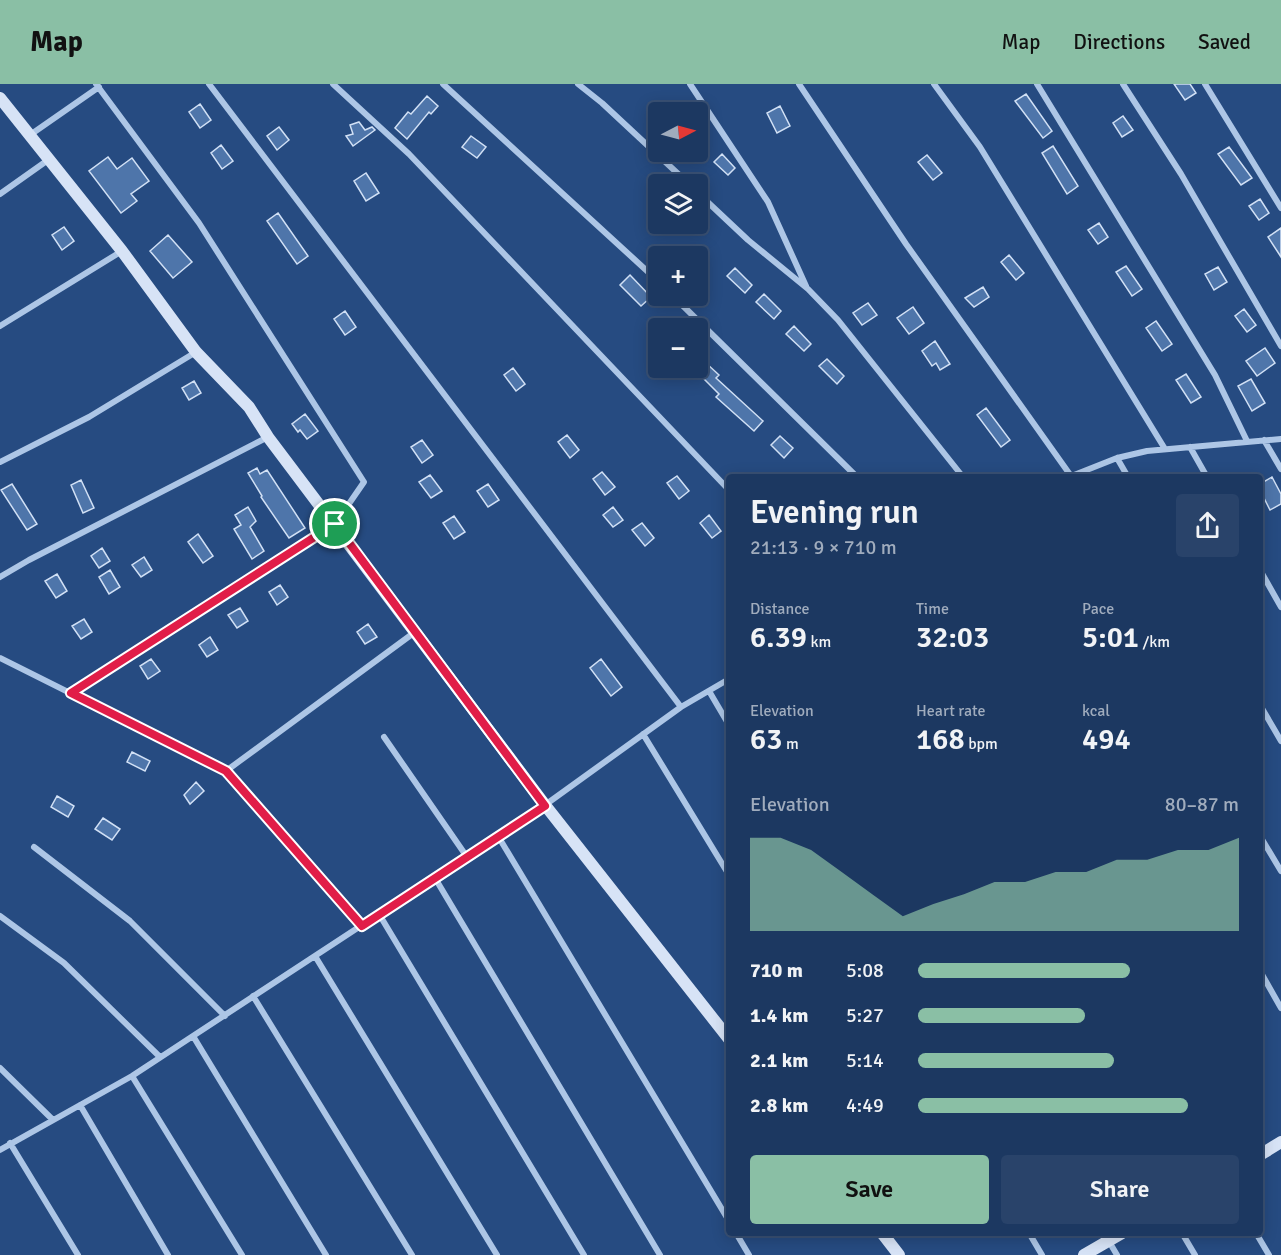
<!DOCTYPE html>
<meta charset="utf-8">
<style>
:root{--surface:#1c3861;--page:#29436a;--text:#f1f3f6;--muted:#a0acbd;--line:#3a5276;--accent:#8abfa5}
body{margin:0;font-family:Signika,sans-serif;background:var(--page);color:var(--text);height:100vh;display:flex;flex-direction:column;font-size:22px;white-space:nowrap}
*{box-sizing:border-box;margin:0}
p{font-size:20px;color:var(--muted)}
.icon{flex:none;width:33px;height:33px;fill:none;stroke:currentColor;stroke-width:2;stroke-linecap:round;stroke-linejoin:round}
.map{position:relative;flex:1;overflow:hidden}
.side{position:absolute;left:726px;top:390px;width:537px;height:762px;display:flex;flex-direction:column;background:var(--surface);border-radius:6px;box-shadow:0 3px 15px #0003,0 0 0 2px var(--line)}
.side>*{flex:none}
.needle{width:39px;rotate:84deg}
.buttons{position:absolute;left:648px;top:18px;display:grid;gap:12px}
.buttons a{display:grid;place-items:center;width:60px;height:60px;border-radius:6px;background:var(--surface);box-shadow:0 3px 15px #0003,0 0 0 2px var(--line);font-size:30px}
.pin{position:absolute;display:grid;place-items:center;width:51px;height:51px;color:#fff;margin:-26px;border:3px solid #fff;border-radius:50%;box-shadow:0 2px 6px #0007}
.round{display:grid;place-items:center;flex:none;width:63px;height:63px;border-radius:6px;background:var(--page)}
.head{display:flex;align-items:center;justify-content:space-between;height:102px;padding:0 24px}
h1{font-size:33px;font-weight:600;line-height:45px}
.figures{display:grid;grid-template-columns:repeat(3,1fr);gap:9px;height:102px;padding:6px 24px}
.figures div{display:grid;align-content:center}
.figures b{font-size:30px;font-weight:600}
.figures small{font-size:16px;font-weight:400}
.figures p{font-size:16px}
.chart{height:168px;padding:12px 24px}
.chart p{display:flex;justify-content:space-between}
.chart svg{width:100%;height:108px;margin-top:6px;fill:var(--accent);opacity:.7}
.primary-button{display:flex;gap:12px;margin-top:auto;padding:12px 24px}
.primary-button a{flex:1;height:69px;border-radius:6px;background:var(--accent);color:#111;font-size:24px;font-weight:600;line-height:69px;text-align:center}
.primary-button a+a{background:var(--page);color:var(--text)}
ul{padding:0 24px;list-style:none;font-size:20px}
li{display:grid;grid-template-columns:96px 72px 1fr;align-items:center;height:45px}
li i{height:15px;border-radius:8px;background:var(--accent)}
header{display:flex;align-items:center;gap:36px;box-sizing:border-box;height:84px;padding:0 30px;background:var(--accent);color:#111}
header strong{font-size:28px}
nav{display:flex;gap:33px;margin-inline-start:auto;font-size:21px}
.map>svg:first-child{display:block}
.building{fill:#4e75aa;stroke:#d1e0f5;stroke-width:1.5}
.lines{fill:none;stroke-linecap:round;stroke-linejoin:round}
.street{stroke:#adc6e6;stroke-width:6}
.secondary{stroke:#d7e3f6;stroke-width:12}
.route-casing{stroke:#fff;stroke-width:12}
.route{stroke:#e11d48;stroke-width:8}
</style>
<header>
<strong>Map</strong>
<nav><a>Map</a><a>Directions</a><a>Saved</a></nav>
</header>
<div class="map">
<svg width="1281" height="1171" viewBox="0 0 1281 1171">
<rect width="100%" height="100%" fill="#264b81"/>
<path class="building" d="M1174,0H1190L1196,9L1185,16Z
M1026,10L1052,47L1043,54L1015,17Z
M427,12L438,22L431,30L429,28L407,55L395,44L408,28L411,30Z
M200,20L211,36L200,44L189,28Z
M780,22L790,42L777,49L767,29Z
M1123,32L1133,46L1122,53L1113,39Z
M359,38L365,46L372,43L375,46L353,62L346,52L353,50L350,41Z
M279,43L289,56L277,66L267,52Z
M471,52L486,63L477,74L462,63Z
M221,61L233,77L222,85L211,69Z
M1053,62L1078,102L1067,110L1042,69Z
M1229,63L1252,94L1241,101L1218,70Z
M722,70L735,84L728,91L714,78Z
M927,71L942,89L933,96L918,78Z
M108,73L117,85L132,74L149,97L131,110L137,117L121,129L89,87Z
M366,89L379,109L366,117L354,97Z
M1260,115L1269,129L1259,136L1249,122Z
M278,129L308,172L297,180L267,137Z
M1099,139L1108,153L1098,160L1088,146Z
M64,143L74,157L62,166L52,151Z
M1281,144V173L1268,153Z
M168,151L192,178L173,194L150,167Z
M1009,171L1024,189L1016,196L1001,178Z
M1126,182L1142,205L1132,212L1116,188Z
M1218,183L1227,198L1214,206L1205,190Z
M735,184L752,201L745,209L727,192Z
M630,191L651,213L641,222L620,201Z
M983,203L989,213L974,223L965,214Z
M764,210L781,227L774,235L756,218Z
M868,219L877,231L862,241L853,229Z
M913,223L924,239L909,250L897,234Z
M1244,225L1256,241L1247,248L1235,232Z
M345,227L356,243L345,251L334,235Z
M1156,237L1172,260L1162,267L1146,244Z
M794,242L811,260L804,267L786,250Z
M935,257L950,280L940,286L936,279L932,282L922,267Z
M1265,264L1275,279L1257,292L1246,277Z
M827,275L844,292L837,300L819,282Z
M706,279L719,291L716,294L763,337L754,347L716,313L719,310L697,288Z
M513,284L525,300L516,307L504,291Z
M1186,290L1201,313L1191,319L1176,296Z
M1251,295L1265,319L1252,327L1238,302Z
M194,297L201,309L189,316L182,304Z
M986,324L1010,356L1001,363L977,331Z
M305,330L318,347L307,355L300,346L298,348L292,340Z
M567,351L579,366L570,374L558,358Z
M780,352L793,364L784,374L771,361Z
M422,356L433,371L422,379L411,363Z
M257,384L260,390L267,386L305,444L289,454L261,413L262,412L248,389Z
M602,388L615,403L605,411L593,395Z
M430,391L442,407L431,414L419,398Z
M677,392L689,407L679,415L667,399Z
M1272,393L1281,410V420L1270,426L1260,406V400Z
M81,396L94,424L83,429L71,401Z
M12,400L37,440L27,446L1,406Z
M488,400L499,416L488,423L477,407Z
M248,423L256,437L250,443L264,467L252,475L234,445L241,441L235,431Z
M613,423L623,436L613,443L603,431Z
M709,431L721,447L712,454L700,439Z
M454,432L465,448L454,455L443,439Z
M642,439L654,454L645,462L632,446Z
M198,450L213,472L203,479L188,458Z
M102,464L110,477L99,484L91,472Z
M144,473L152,486L141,493L132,481Z
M110,486L120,503L109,510L99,493Z
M57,490L67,507L56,514L45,497Z
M280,501L288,513L277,521L269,508Z
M240,524L248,537L237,544L228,531Z
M84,535L92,548L81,555L72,542Z
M368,540L377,553L365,560L357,548Z
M210,553L218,566L207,573L199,561Z
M151,575L160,587L148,595L140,582Z
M601,575L622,603L611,612L590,584Z
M132,668L150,677L145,687L127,678Z
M196,698L204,707L190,720L184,711Z
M57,712L74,722L68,733L51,723Z
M103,734L120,745L112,756L95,745Z"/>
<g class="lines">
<path class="street" d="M209,0L681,623
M333,0L409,70L729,406
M443,0L658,197
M578,0L602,19L689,100
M690,0L768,118L806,202
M799,0L906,160L1071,392
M934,0L980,63L1165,365
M1037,0L1215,291L1247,357
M1123,0L1181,90L1281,262
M1205,0L1281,124
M30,51L99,3
M698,109L748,156L808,205L838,236L963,393
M0,110L48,76
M673,212L857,393
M0,242L122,167
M1264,356L1281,385
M1190,363L1207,393
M1117,374L1128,393
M0,378L89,333L196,268
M1069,393L1117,374L1147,367L1281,355
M1260,486L1281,523
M0,493L29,476L268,353
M0,574L226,687L361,842
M709,607L729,641
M71,609L335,440L364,398L199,139L96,0
M1260,621L1281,657
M643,650L729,791
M384,653L467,773
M226,687L415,548
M498,752L729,1137
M1260,752L1281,787
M34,763L130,837L225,932
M435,794L660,1171
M379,830L584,1171
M0,832L64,879L160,973
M315,872L497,1171
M1260,887L1281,924
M253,912L412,1171
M193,952L326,1171
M0,984L53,1036
M132,992L242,1171
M80,1021L168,1171
M10,1059L78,1171
M0,1066L132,992L545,721L681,623L729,595
M736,1149L749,1171
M1029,1149L1042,1171
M1104,1149L1117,1171
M1182,1149L1195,1171
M1256,1149L1269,1171"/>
<path class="secondary" d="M0,14L122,167L196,268L249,323L268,353L545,721L729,955
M1260,1071L1281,1058
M882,1149L899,1171
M1084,1171L1122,1149"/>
</g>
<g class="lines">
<defs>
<path id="route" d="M335,440L545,722L362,842L226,687L71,609Z"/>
</defs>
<use href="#route" class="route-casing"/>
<use href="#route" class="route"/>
</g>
</svg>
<div class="buttons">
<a><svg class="needle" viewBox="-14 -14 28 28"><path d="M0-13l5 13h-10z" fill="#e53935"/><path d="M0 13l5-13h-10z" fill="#a0acbd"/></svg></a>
<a><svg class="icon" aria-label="layers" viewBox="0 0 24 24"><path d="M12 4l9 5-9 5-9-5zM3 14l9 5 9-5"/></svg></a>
<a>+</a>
<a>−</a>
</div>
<div class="pin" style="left:335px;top:440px;background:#1e9e55"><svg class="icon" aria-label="arrive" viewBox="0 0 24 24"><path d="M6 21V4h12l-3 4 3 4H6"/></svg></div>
<section class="side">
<div class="head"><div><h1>Evening run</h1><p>21:13 · 9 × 710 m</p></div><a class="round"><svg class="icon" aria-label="share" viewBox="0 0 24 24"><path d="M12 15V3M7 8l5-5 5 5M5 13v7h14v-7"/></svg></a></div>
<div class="figures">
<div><p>Distance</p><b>6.39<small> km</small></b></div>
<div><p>Time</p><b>32:03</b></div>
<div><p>Pace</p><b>5:01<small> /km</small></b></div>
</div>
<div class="figures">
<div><p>Elevation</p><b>63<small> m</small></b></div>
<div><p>Heart rate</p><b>168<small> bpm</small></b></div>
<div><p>kcal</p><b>494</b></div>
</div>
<div class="chart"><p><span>Elevation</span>80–87 m</p>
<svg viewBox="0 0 160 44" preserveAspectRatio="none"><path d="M0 44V6L10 6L20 11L30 20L40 29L50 38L60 33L70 29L80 24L90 24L100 20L110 20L120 15L130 15L140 11L150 11L160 6V44z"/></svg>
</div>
<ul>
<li><b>710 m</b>5:08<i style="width:66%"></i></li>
<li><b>1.4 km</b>5:27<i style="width:52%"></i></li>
<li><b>2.1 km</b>5:14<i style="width:61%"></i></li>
<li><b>2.8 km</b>4:49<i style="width:84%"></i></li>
</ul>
<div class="primary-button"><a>Save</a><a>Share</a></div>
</section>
</div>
